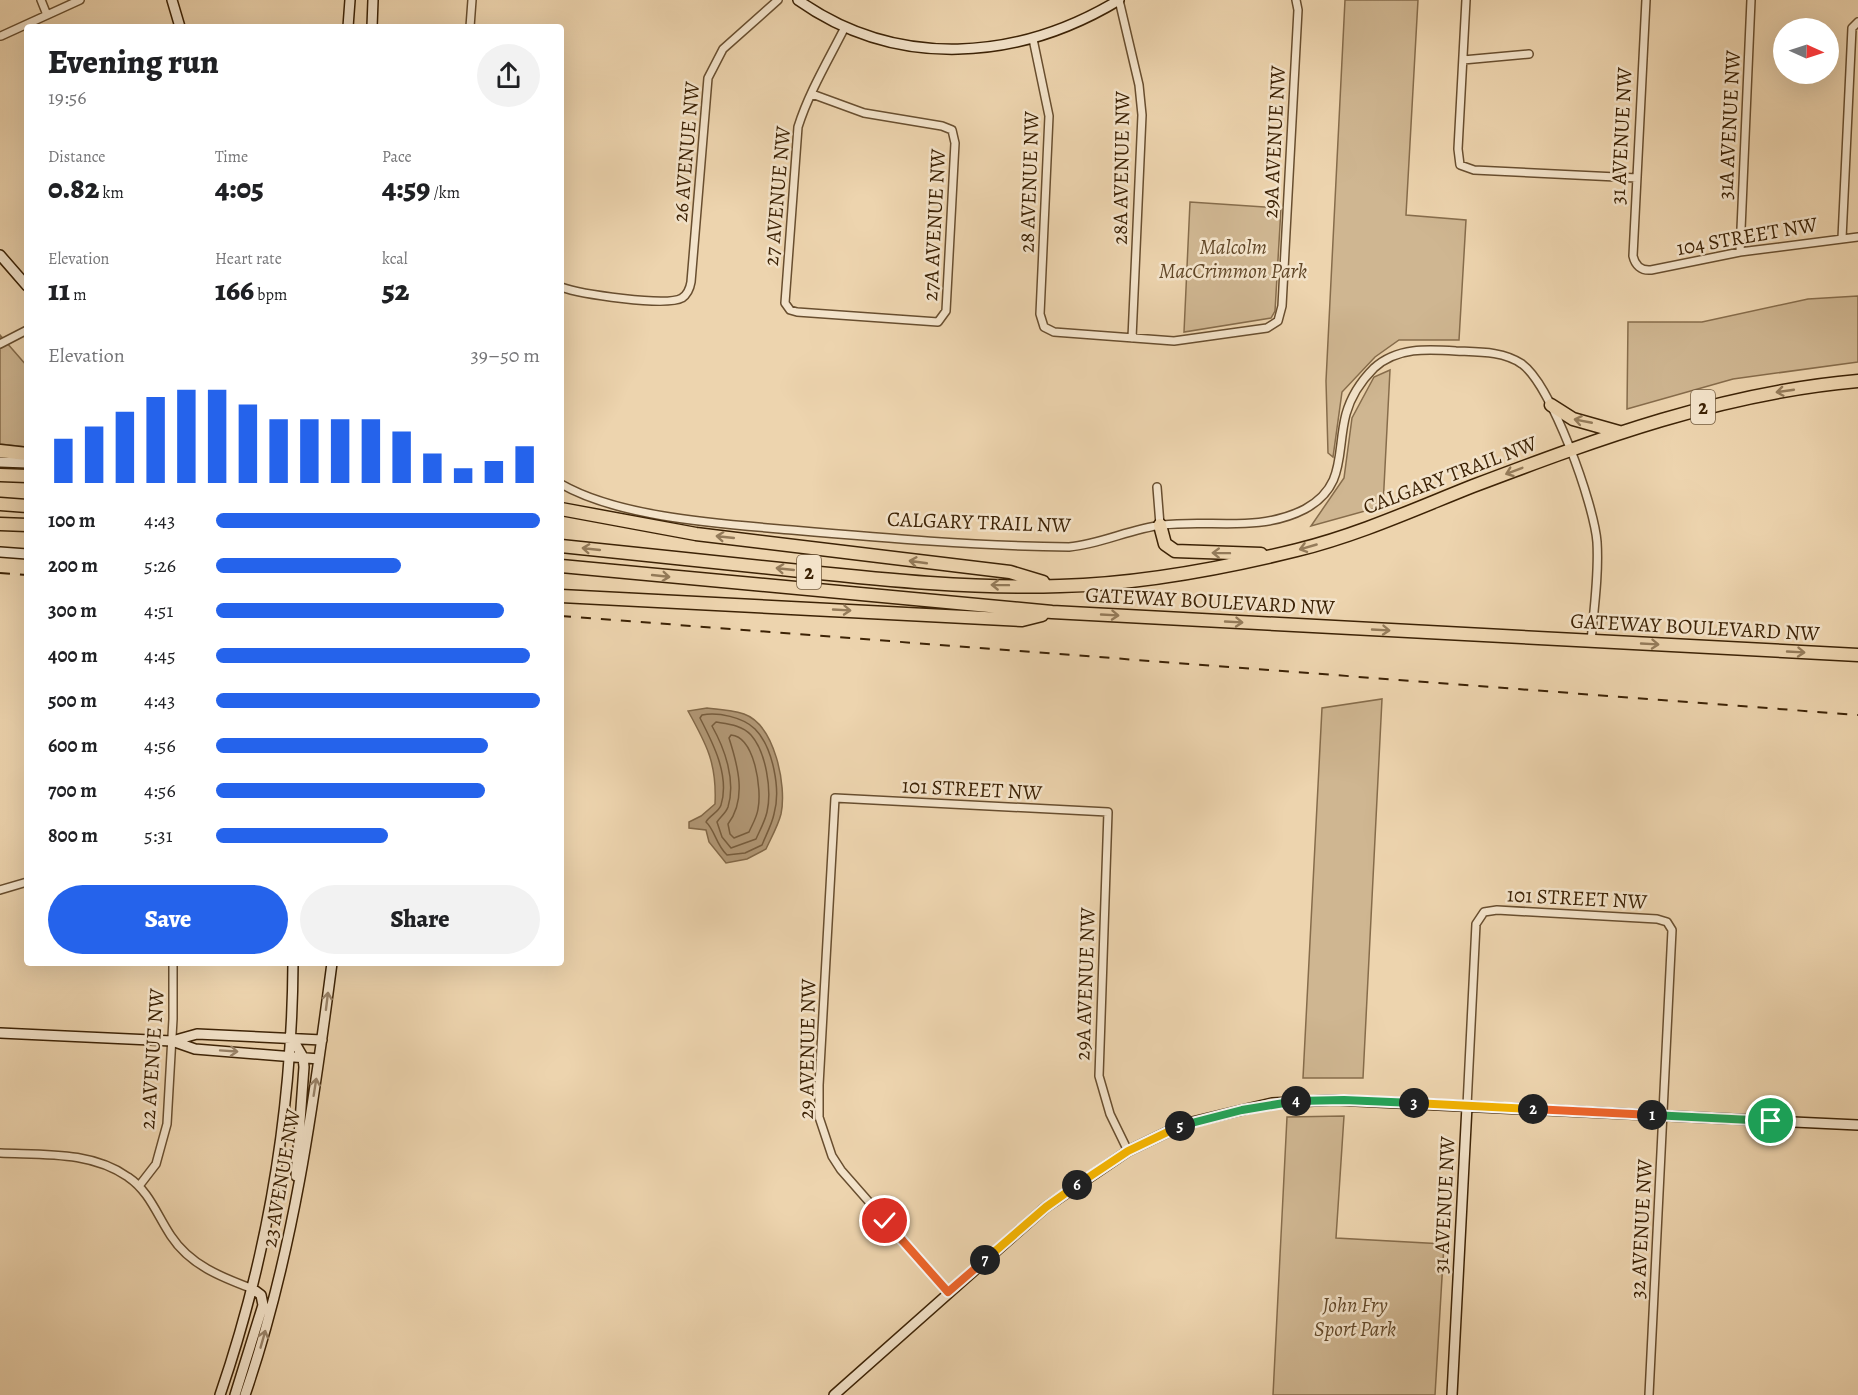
<!DOCTYPE html>
<meta charset="utf-8">
<style>
:root{--surface:#fff;--page:#f2f2f2;--text:#202124;--muted:#757577;--accent:#2563eb}
body{margin:0;font-family:Alegreya,serif;background:var(--page);color:var(--text);height:100vh;display:flex;flex-direction:column;font-size:22px;white-space:nowrap}
*{box-sizing:border-box;margin:0}
p{font-size:20px;color:var(--muted)}
.icon{flex:none;width:33px;height:33px;fill:none;stroke:currentColor;stroke-width:2;stroke-linecap:round;stroke-linejoin:round}
.map{position:relative;flex:1;overflow:hidden}
.details{position:absolute;left:24px;top:24px;width:540px;height:942px;display:flex;flex-direction:column;background:var(--surface);border-radius:6px;box-shadow:0 6px 24px #0002}
.details>*{flex:none}
.needle{width:39px;rotate:93deg}
.buttons{position:absolute;left:1773px;top:18px;display:grid;gap:12px}
.buttons a{display:grid;place-items:center;width:66px;height:66px;border-radius:50%;background:var(--surface);box-shadow:0 6px 24px #0002;font-size:30px}
.pin{position:absolute;display:grid;place-items:center;width:51px;height:51px;color:#fff;margin:-26px;border:3px solid #fff;border-radius:50%;box-shadow:0 2px 6px #0007}
.km{position:absolute;width:30px;height:30px;margin:-15px;border-radius:50%;background:#222;color:#fff;font-size:16px;line-height:30px;text-align:center}
.round{display:grid;place-items:center;flex:none;width:63px;height:63px;border-radius:32px;background:var(--page)}
.summary{display:flex;align-items:center;justify-content:space-between;height:102px;padding:0 24px}
h1{font-size:33px;font-weight:800;line-height:45px}
.metrics{display:grid;grid-template-columns:repeat(3,1fr);gap:9px;height:102px;padding:6px 24px}
.metrics div{display:grid;align-content:center}
.metrics b{font-size:30px;font-weight:800}
.metrics small{font-size:16px;font-weight:400}
.metrics p{font-size:16px}
.chart{height:168px;padding:12px 24px}
.chart p{display:flex;justify-content:space-between}
.chart svg{width:100%;height:108px;margin-top:6px;stroke:var(--accent);stroke-width:6}
.cta{display:flex;gap:12px;margin-top:auto;padding:12px 24px}
.cta a{flex:1;height:69px;border-radius:36px;background:var(--accent);color:#fff;font-size:24px;font-weight:800;line-height:69px;text-align:center}
.cta a+a{background:var(--page);color:var(--text)}
ul{padding:0 24px;list-style:none;font-size:20px}
li{display:grid;grid-template-columns:96px 72px 1fr;align-items:center;height:45px}
li i{height:15px;border-radius:8px;background:var(--accent)}
.map>svg:first-child{display:block}
.green{fill:#cfb691;stroke:#866c4b;stroke-width:1.5}
.water{fill:#b19775;stroke:#826848;stroke-width:1.5}
.lines{fill:none;stroke-linecap:round;stroke-linejoin:round}
.shore{stroke:#765c3d;stroke-width:1.5}
.street-casing{stroke:#684e2f;stroke-width:10}
.secondary-casing{stroke:#3c2205;stroke-width:12}
.highway-casing{stroke:#3c2205;stroke-width:15}
.street{stroke:#f3e3ca;stroke-width:7}
.secondary{stroke:#f3e3ca;stroke-width:9}
.highway{stroke:#edd4ae;stroke-width:12}
.rail{stroke:#3c2205;stroke-width:2;stroke-dasharray:10 10;stroke-linecap:butt}
.oneway{stroke:#947b5a}
.oneway2{stroke:#988268}
.split-1-casing{stroke:#fff;stroke-width:12}
.split-2-casing{stroke:#fff;stroke-width:12}
.split-3-casing{stroke:#fff;stroke-width:12}
.split-4-casing{stroke:#fff;stroke-width:12}
.split-5-casing{stroke:#fff;stroke-width:12}
.split-6-casing{stroke:#fff;stroke-width:12}
.split-7-casing{stroke:#fff;stroke-width:12}
.split-8-casing{stroke:#fff;stroke-width:12}
.split-9-casing{stroke:#fff;stroke-width:12}
.split-1{stroke:#22a559;stroke-width:8}
.split-2{stroke:#f0652b;stroke-width:8}
.split-3{stroke:#f5b400;stroke-width:8}
.split-4{stroke:#22a559;stroke-width:8}
.split-5{stroke:#22a559;stroke-width:8}
.split-6{stroke:#f5b400;stroke-width:8}
.split-7{stroke:#f5b400;stroke-width:8}
.split-8{stroke:#f0652b;stroke-width:8}
.split-9{stroke:#f0652b;stroke-width:8}
.labels{text-anchor:middle;stroke-width:5;stroke-linejoin:round;paint-order:stroke}
.shield{fill:#f3e3ca;stroke:#735c40;stroke-width:1.5}
.shield-label{font-size:20px;font-weight:bold;fill:#3c2205}
.street-label{font-size:21px;fill:#3c2205;stroke:#f3e3ca}
.park-label{font-size:21px;font-style:italic;fill:#614728;stroke:#f3e3ca}
</style>
<div class="map">
<svg width="1858" height="1395" viewBox="0 0 1858 1395">
<rect width="100%" height="100%" fill="#edd4ae"/>
<filter id="stains"><feTurbulence type="fractalNoise" baseFrequency=".00333" numOctaves="4"/><feColorMatrix values="0 0 0 0 .2 0 0 0 0 .09 0 0 0 0 .02 0 0 0 .5 -.17"/></filter>
<radialGradient id="worn" r=".72"><stop offset=".6" stop-color="#630" stop-opacity="0"/><stop offset="1" stop-color="#630" stop-opacity=".3"/></radialGradient>
<path class="green" d="M1345,0H1418L1406,215L1466,220L1459,340H1399L1375,357L1342,392L1333,457L1328,453L1326,381Z
M1190,202L1281,208L1275,311L1271,318L1184,332Z
M1858,296V362L1733,379L1627,409L1628,322H1702L1808,299Z
M0,335L27,366V447L0,444Z
M1390,370L1383,506L1311,526L1344,478L1352,418L1374,377Z
M1382,699L1363,1078H1303L1322,708Z
M1344,1116L1336,1238L1444,1244L1435,1395H1273L1287,1117Z"/>
<path class="water" d="M707,708C719,709 733,710 744,714C775,725 787,786 781,814C778,826 771,838 766,849L747,859L726,863L709,842L706,830L689,828V822L701,816L715,804C717,764 707,745 688,711Z"/>
<g class="lines">
<path class="shore" d="M702,715C718,712 743,717 755,729C773,747 781,790 774,814C772,824 766,835 762,845L745,853L727,855C716,845 715,830 706,822C709,816 719,812 721,805C730,776 713,743 700,718Z
M716,722C728,724 742,725 751,735C766,752 772,790 767,812C765,821 760,830 756,839L731,848L722,837L717,822C720,817 726,813 728,807C736,781 725,749 712,726Z
M731,735C755,737 762,790 758,809C757,817 752,825 749,832L734,838L730,834L728,824C747,799 738,766 729,738Z"/>
<defs>
<path id="street" d="M41,0L47,15
M1119,0L1139,85L1142,115L1132,338
M1466,0L1458,149L1460,165L1474,170L1637,178
M1646,0L1633,256C1635,265 1641,271 1651,270L1740,252L1858,237
M470,27L472,0
M1,36L80,0
M1033,39L1049,116L1040,314L1044,327L1054,332L1174,341L1267,328L1278,321L1282,306L1298,10L1296,0
M1463,60L1529,54
M812,94L864,113L942,126L952,130L955,143L946,311L938,322L797,312L790,310L785,303L798,127C809,92 829,59 845,27
M1842,238L1852,28L1858,22
M1740,252L1751,0
M561,287C580,294 666,307 682,298C688,294 690,288 691,282L708,78L723,49L778,0
M0,344L27,330
M561,484C620,518 724,524 792,530C884,538 976,546 1069,547C1101,544 1130,529 1162,525C1210,519 1259,533 1305,509C1347,486 1336,452 1346,414C1351,396 1361,381 1374,368C1397,347 1428,349 1456,351C1478,352 1503,351 1522,364C1552,386 1594,504 1597,542C1599,574 1594,609 1591,641
M1157,487L1160,525
M0,890L27,882
M1467,1106L1476,924L1484,912L1497,910L1657,919L1667,922L1672,930L1649,1395
M0,1153C43,1155 91,1151 128,1177C149,1191 157,1215 171,1236C190,1265 221,1277 253,1289
M139,1186L156,1164L167,1124L173,1019V963
M948,1292L841,1170L832,1156L819,1117V1085L835,798L1108,812L1099,1076L1110,1114L1128,1151"/>
<path id="secondary" d="M172,0L180,27
M798,0C897,70 1018,61 1119,0
M348,27L350,0
M372,27L373,0
M0,255L27,286
M0,462L27,463
M0,552L27,554
M0,1033L172,1041L195,1049L319,1059
M292,1038L303,1057L304,1067L296,1176
M172,1041L197,1034L322,1040
M220,1395C268,1255 292,1111 293,963
M235,1395L263,1305L261,1295L253,1289
M245,1395C293,1255 313,1109 332,963
M834,1395L1046,1207L1128,1151L1184,1124L1242,1110L1272,1103L1335,1100L1858,1125
M1452,1395L1467,1106"/>
<path id="highway" d="M1551,405L1573,419L1619,432
M0,451L27,454
M0,475L27,476
M0,504L27,506
M561,509L696,534L1010,572L1043,582
M0,524L27,525
M1160,525L1165,544L1175,551L1261,554
M561,546C641,554 720,563 800,571C886,580 973,589 1060,586C1140,584 1220,569 1297,550C1358,535 1415,509 1473,486C1600,438 1721,393 1858,381
M561,566L1052,612L1858,655
M561,596L1022,620L1042,615"/>
</defs>
<use href="#street" class="street-casing"/>
<use href="#secondary" class="secondary-casing"/>
<use href="#highway" class="highway-casing"/>
<use href="#street" class="street"/>
<use href="#secondary" class="secondary"/>
<use href="#highway" class="highway"/>
<path class="rail" d="M0,573L27,575
M561,616L1858,715"/>
</g>
<defs><path id="oneway-shaft" d="M-6 0H5M1.5-3L5.5 0L1.5 3" fill="none" stroke-width="1.6" stroke-linecap="round" stroke-linejoin="round" transform="scale(1.5)"/></defs>
<g class="oneway">
<use href="#oneway-shaft" transform="translate(1785 391) rotate(172)"/>
<use href="#oneway-shaft" transform="translate(1583 421) rotate(-169)"/>
<use href="#oneway-shaft" transform="translate(1514 471) rotate(159)"/>
<use href="#oneway-shaft" transform="translate(725 537) rotate(-174)"/>
<use href="#oneway-shaft" transform="translate(1308 547) rotate(164)"/>
<use href="#oneway-shaft" transform="translate(591 549) rotate(-174)"/>
<use href="#oneway-shaft" transform="translate(1221 553) rotate(-179)"/>
<use href="#oneway-shaft" transform="translate(918 562) rotate(-172)"/>
<use href="#oneway-shaft" transform="translate(785 569) rotate(-174)"/>
<use href="#oneway-shaft" transform="translate(661 576) rotate(6)"/>
<use href="#oneway-shaft" transform="translate(1000 585) rotate(-179)"/>
<use href="#oneway-shaft" transform="translate(842 610) rotate(3)"/>
<use href="#oneway-shaft" transform="translate(1110 615) rotate(3)"/>
<use href="#oneway-shaft" transform="translate(1234 622) rotate(3)"/>
<use href="#oneway-shaft" transform="translate(1381 630) rotate(3)"/>
<use href="#oneway-shaft" transform="translate(1650 644) rotate(3)"/>
<use href="#oneway-shaft" transform="translate(1796 652) rotate(3)"/>
</g>
<g class="oneway2">
<use href="#oneway-shaft" transform="translate(327 1001) rotate(-83)"/>
<use href="#oneway-shaft" transform="translate(229 1051) rotate(4)"/>
<use href="#oneway-shaft" transform="translate(315 1087) rotate(-81)"/>
<use href="#oneway-shaft" transform="translate(263 1339) rotate(-74)"/>
</g>
<g class="lines">
<defs>
<path id="split-1" d="M1652,1115L1771,1121"/>
<path id="split-2" d="M1533,1109L1652,1115"/>
<path id="split-3" d="M1414,1103L1533,1109"/>
<path id="split-4" d="M1296,1101L1344,1100L1414,1103"/>
<path id="split-5" d="M1180,1126L1242,1110L1296,1101"/>
<path id="split-6" d="M1077,1185L1128,1151L1180,1126"/>
<path id="split-7" d="M985,1260L1046,1207L1077,1185"/>
<path id="split-8" d="M902,1240L948,1292L985,1260"/>
<path id="split-9" d="M885,1221L902,1240"/>
</defs>
<use href="#split-1" class="split-1-casing"/>
<use href="#split-2" class="split-2-casing"/>
<use href="#split-3" class="split-3-casing"/>
<use href="#split-4" class="split-4-casing"/>
<use href="#split-5" class="split-5-casing"/>
<use href="#split-6" class="split-6-casing"/>
<use href="#split-7" class="split-7-casing"/>
<use href="#split-8" class="split-8-casing"/>
<use href="#split-9" class="split-9-casing"/>
<use href="#split-1" class="split-1"/>
<use href="#split-2" class="split-2"/>
<use href="#split-3" class="split-3"/>
<use href="#split-4" class="split-4"/>
<use href="#split-5" class="split-5"/>
<use href="#split-6" class="split-6"/>
<use href="#split-7" class="split-7"/>
<use href="#split-8" class="split-8"/>
<use href="#split-9" class="split-9"/>
</g>
<g class="labels">
<g class="shield">
<rect x="1691" y="390" width="24" height="34" rx="4.5"/>
<rect x="797" y="555" width="24" height="34" rx="4.5"/>
</g>
<g class="shield-label">
<text x="1703" y="414">2</text>
<text x="809" y="579">2</text>
</g>
<g class="street-label">
<text transform="translate(1729 125) rotate(-87)" y="7">31A AVENUE NW</text>
<text transform="translate(1621 136) rotate(-87)" y="7">31 AVENUE NW</text>
<text transform="translate(1274 142) rotate(-87)" y="7">29A AVENUE NW</text>
<text transform="translate(686 152) rotate(-85)" y="7">26 AVENUE NW</text>
<text transform="translate(1121 168) rotate(-89)" y="7">28A AVENUE NW</text>
<text transform="translate(1029 182) rotate(-88)" y="7">28 AVENUE NW</text>
<text transform="translate(777 196) rotate(-85)" y="7">27 AVENUE NW</text>
<text transform="translate(934 225) rotate(-87)" y="7">27A AVENUE NW</text>
<text transform="translate(1747 236) rotate(-10)" y="7">104 STREET NW</text>
<text transform="translate(1450 475) rotate(-21)" y="7">CALGARY TRAIL NW</text>
<text transform="translate(979 522) rotate(2)" y="7">CALGARY TRAIL NW</text>
<text transform="translate(1210 601) rotate(3)" y="7">GATEWAY BOULEVARD NW</text>
<text transform="translate(1695 627) rotate(3)" y="7">GATEWAY BOULEVARD NW</text>
<text transform="translate(972 789) rotate(3)" y="7">101 STREET NW</text>
<text transform="translate(1577 898) rotate(3)" y="7">101 STREET NW</text>
<text transform="translate(1085 984) rotate(-88)" y="7">29A AVENUE NW</text>
<text transform="translate(807 1049) rotate(-89)" y="7">29 AVENUE NW</text>
<text transform="translate(152 1059) rotate(-86)" y="7">22 AVENUE NW</text>
<text transform="translate(281 1178) rotate(-80)" y="7">23 AVENUE NW</text>
<text transform="translate(1444 1205) rotate(-87)" y="7">31 AVENUE NW</text>
<text transform="translate(1641 1229) rotate(-87)" y="7">32 AVENUE NW</text>
</g>
<g class="park-label">
<text x="1233" y="254">Malcolm<tspan x="1233" dy="24">MacCrimmon Park</tspan></text>
<text x="1355" y="1312">John Fry<tspan x="1355" dy="24">Sport Park</tspan></text>
</g>
</g>
<rect width="100%" height="100%" filter="url(#stains)"/>
<rect width="100%" height="100%" fill="url(#worn)"/>
</svg>
<div class="buttons">
<a><svg class="needle" viewBox="-14 -14 28 28"><path d="M0-13l5 13h-10z" fill="#e53935"/><path d="M0 13l5-13h-10z" fill="#757577"/></svg></a>
</div>
<div class="pin" style="left:1771px;top:1121px;background:#1e9e55"><svg class="icon" aria-label="arrive" viewBox="0 0 24 24"><path d="M6 21V4h12l-3 4 3 4H6"/></svg></div>
<div class="pin" style="left:885px;top:1221px;background:#d93025"><svg class="icon" aria-label="check" viewBox="0 0 24 24"><path d="M5 12l5 5 9-10"/></svg></div>
<b class="km" style="left:1652px;top:1115px">1</b>
<b class="km" style="left:1533px;top:1109px">2</b>
<b class="km" style="left:1414px;top:1103px">3</b>
<b class="km" style="left:1296px;top:1101px">4</b>
<b class="km" style="left:1180px;top:1126px">5</b>
<b class="km" style="left:1077px;top:1185px">6</b>
<b class="km" style="left:985px;top:1260px">7</b>
<section class="details">
<div class="summary"><div><h1>Evening run</h1><p>19:56</p></div><a class="round"><svg class="icon" aria-label="share" viewBox="0 0 24 24"><path d="M12 15V3M7 8l5-5 5 5M5 13v7h14v-7"/></svg></a></div>
<div class="metrics">
<div><p>Distance</p><b>0.82<small> km</small></b></div>
<div><p>Time</p><b>4:05</b></div>
<div><p>Pace</p><b>4:59<small> /km</small></b></div>
</div>
<div class="metrics">
<div><p>Elevation</p><b>11<small> m</small></b></div>
<div><p>Heart rate</p><b>166<small> bpm</small></b></div>
<div><p>kcal</p><b>52</b></div>
</div>
<div class="chart"><p><span>Elevation</span>39–50 m</p>
<svg viewBox="0 0 160 44" preserveAspectRatio="none"><path d="M5 44V26M15 44V21M25 44V15M35 44V9M45 44V6M55 44V6M65 44V12M75 44V18M85 44V18M95 44V18M105 44V18M115 44V23M125 44V32M135 44V38M145 44V35M155 44V29"/></svg>
</div>
<ul>
<li><b>100 m</b>4:43<i style="width:100%"></i></li>
<li><b>200 m</b>5:26<i style="width:57%"></i></li>
<li><b>300 m</b>4:51<i style="width:89%"></i></li>
<li><b>400 m</b>4:45<i style="width:97%"></i></li>
<li><b>500 m</b>4:43<i style="width:100%"></i></li>
<li><b>600 m</b>4:56<i style="width:84%"></i></li>
<li><b>700 m</b>4:56<i style="width:83%"></i></li>
<li><b>800 m</b>5:31<i style="width:53%"></i></li>
</ul>
<div class="cta"><a>Save</a><a>Share</a></div>
</section>
</div>
